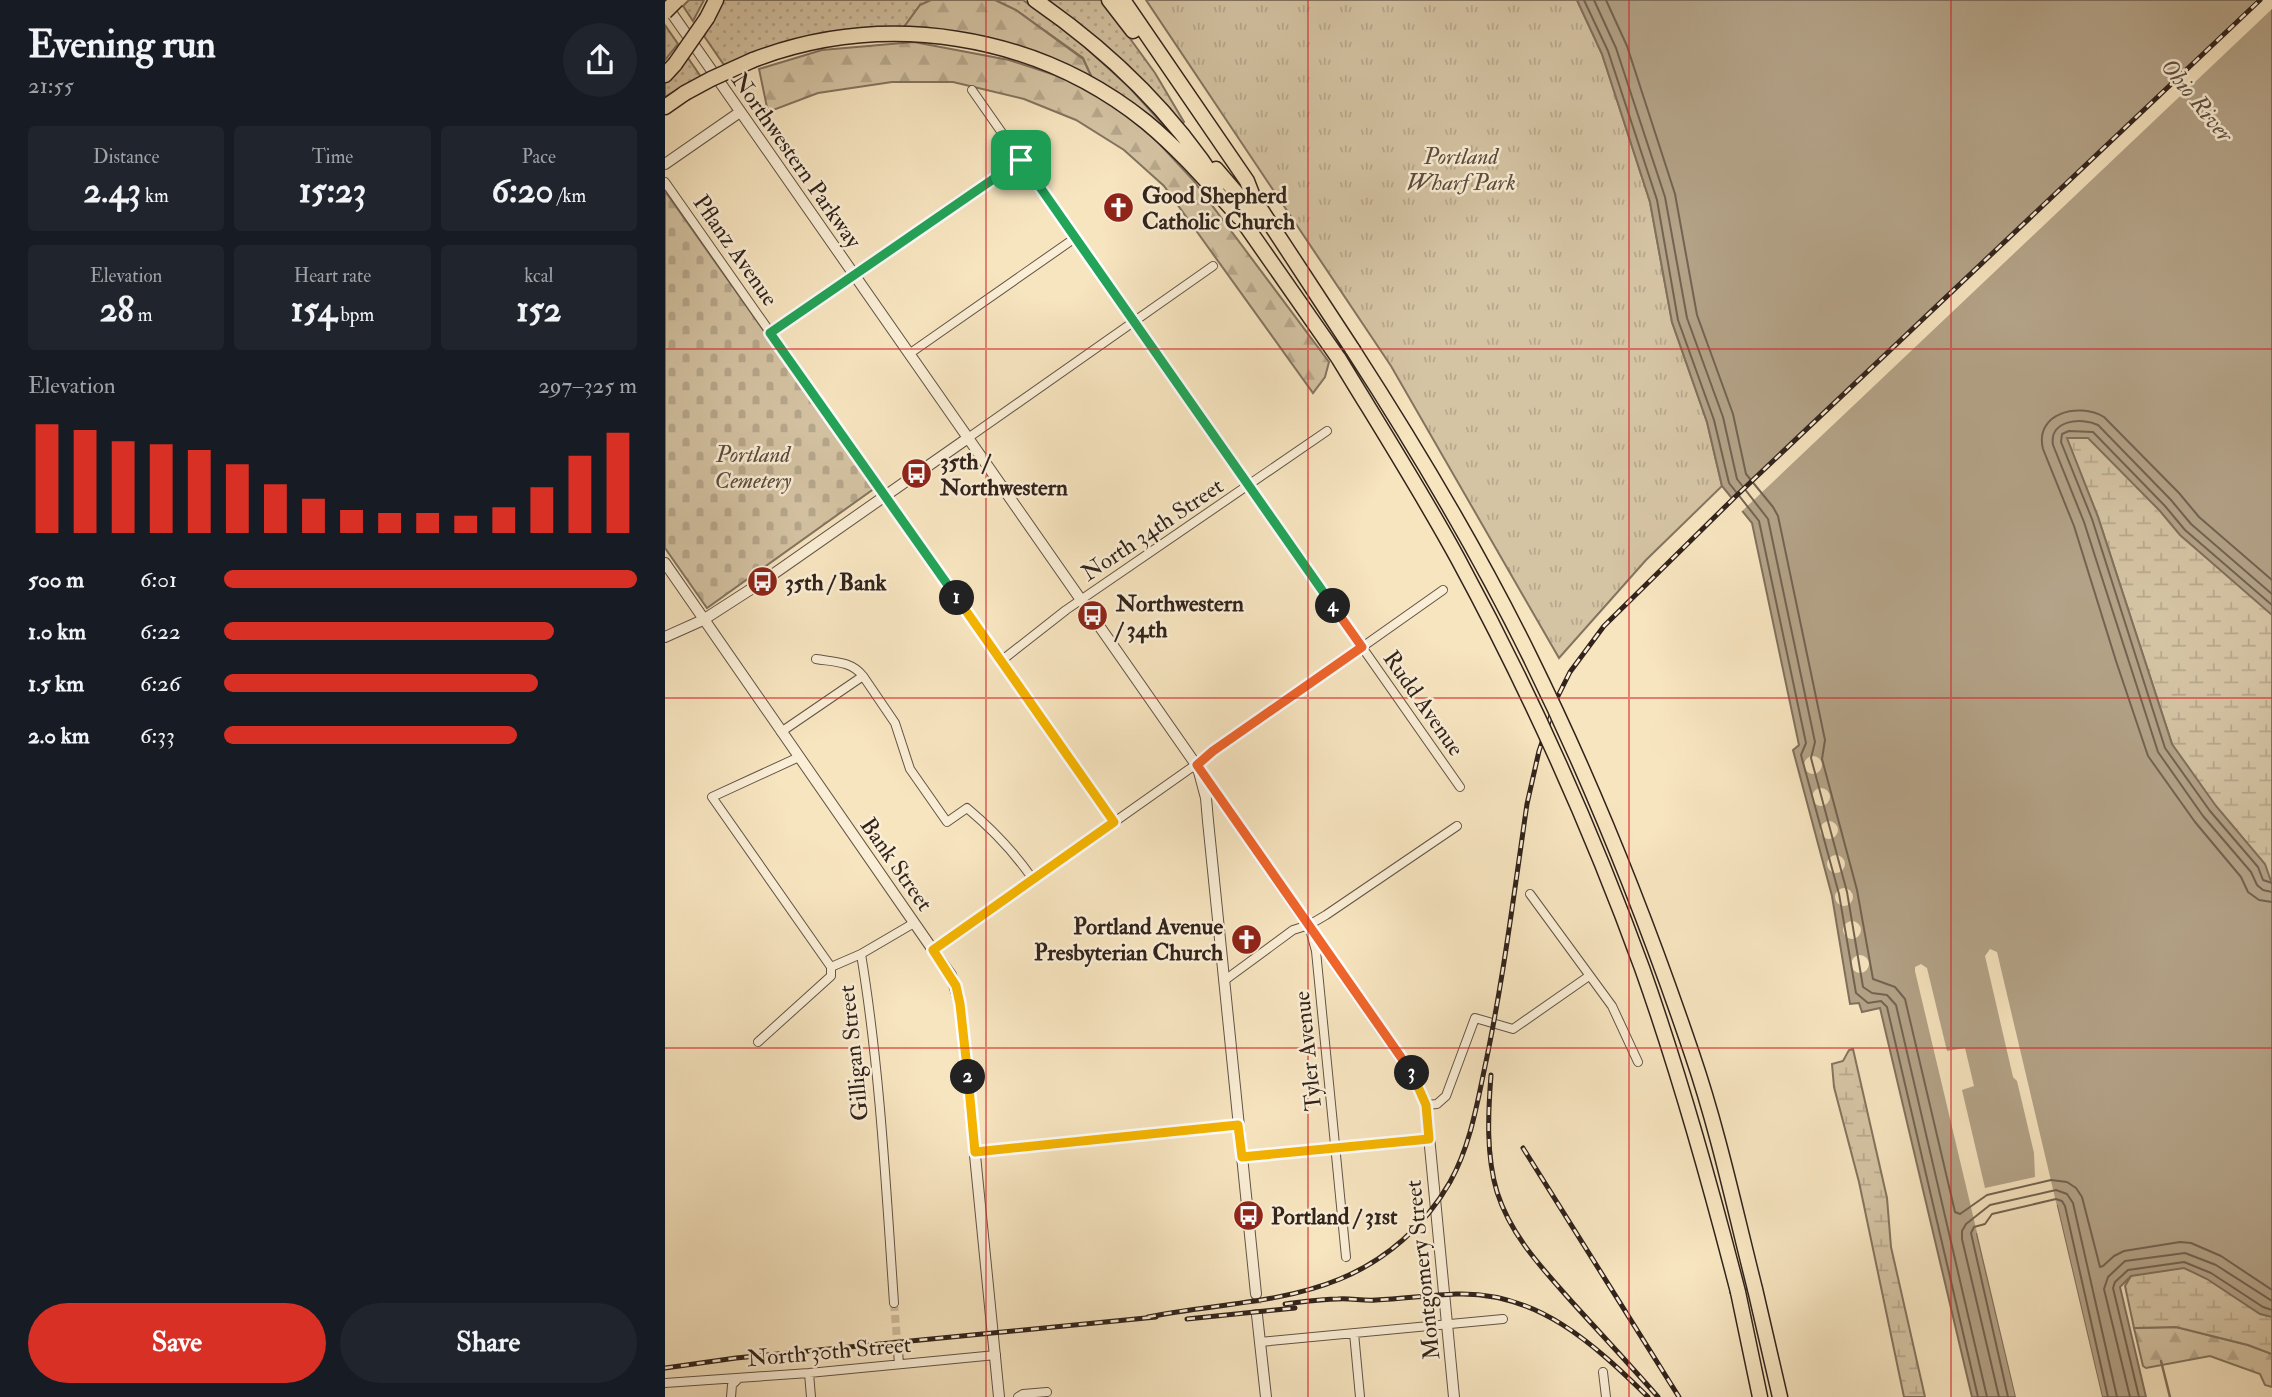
<!DOCTYPE html>
<meta charset="utf-8">
<style>
:root{--surface:#171b24;--page:#20242c;--text:#f1f3f6;--muted:#9ea1a6;--accent:#d93025}
body{margin:0;font-family:"IM FELL Double Pica",serif;background:var(--page);color:var(--text);height:100vh;display:flex;flex-direction:column;font-size:26px;white-space:nowrap}
*{box-sizing:border-box;margin:0}
p{font-size:23px;color:var(--muted)}
.icon{flex:none;width:38px;height:38px;fill:none;stroke:currentColor;stroke-width:2;stroke-linecap:round;stroke-linejoin:round}
.map{position:relative;flex:1;overflow:hidden}
.drawer{display:flex;flex-direction:column;background:var(--surface);width:665px}
.drawer>*{flex:none}
.pin{position:absolute;display:grid;place-items:center;width:60px;height:60px;color:#fff;margin:-30px;border-radius:14px;box-shadow:0 4px 10px #0006}
.km{position:absolute;width:35px;height:35px;margin:-18px;border-radius:50%;background:#222;color:#fff;font-size:19px;line-height:35px;text-align:center}
.round{display:grid;place-items:center;flex:none;width:74px;height:74px;border-radius:37px;background:var(--page)}
.head{display:flex;align-items:center;justify-content:space-between;height:119px;padding:0 28px}
h1{font-size:38px;font-weight:800;line-height:52px}
.figures{display:grid;grid-template-columns:repeat(3,1fr);gap:10px;height:119px;padding:7px 28px}
.figures div{display:grid;align-content:center;border-radius:7px;background:var(--page);text-align:center}
.figures b{font-size:35px;font-weight:800}
.figures small{font-size:19px;font-weight:400}
.figures p{font-size:19px}
.chart{height:196px;padding:14px 28px}
.chart p{display:flex;justify-content:space-between}
.chart svg{width:100%;height:126px;margin-top:7px;stroke:var(--accent);stroke-width:6}
.action{display:flex;gap:14px;margin-top:auto;padding:14px 28px}
.action a{flex:1;height:80px;border-radius:42px;background:var(--accent);color:#fff;font-size:28px;font-weight:800;line-height:80px;text-align:center}
.action a+a{background:var(--page);color:var(--text)}
ul{padding:0 28px;list-style:none;font-size:23px}
li{display:grid;grid-template-columns:112px 84px 1fr;align-items:center;height:52px}
li i{height:18px;border-radius:9px;background:var(--accent)}
main{display:flex;flex:1;min-height:0}
.map>svg:first-child{display:block}
.grass{fill:url(#grass-dots);stroke:#837460;stroke-width:2}
.forest{fill:url(#forest-firs);stroke:#837460;stroke-width:2}
.wetland{fill:url(#wetland-marsh);stroke:#837460;stroke-width:2}
.cemetery{fill:url(#cemetery-stones);stroke:#837460;stroke-width:2}
.park{fill:url(#park-tufts);stroke:#837460;stroke-width:2}
.water{fill:#b4a388;stroke:#80705d;stroke-width:2}
.pier{fill:#f7e5c0}
.lines{fill:none;stroke-linecap:round;stroke-linejoin:round}
.shore{stroke:#726352;stroke-width:2}
.stream{stroke:#80705d;stroke-width:2.5}
.minor-tunnel{stroke:#cfbe9f;stroke-width:8;stroke-dasharray:8 4;stroke-linecap:butt}
.tertiary-tunnel{stroke:#cfbe9f;stroke-width:10;stroke-dasharray:10 5;stroke-linecap:butt}
.minor-casing{stroke:#625445;stroke-width:10}
.tertiary-casing{stroke:#625445;stroke-width:12}
.motorway-casing{stroke:#31231c;stroke-width:17}
.minor{stroke:#faeed6;stroke-width:8}
.tertiary{stroke:#faeed6;stroke-width:10}
.motorway{stroke:#f7e5c0;stroke-width:14}
.rail-casing{stroke:#31231c;stroke-width:5}
.rail{stroke:#faeed6;stroke-width:2.5;stroke-dasharray:8;stroke-linecap:butt}
.motorway-bridge-casing{stroke:#31231c;stroke-width:17;stroke-linecap:butt}
.motorway-bridge{stroke:#f7e5c0;stroke-width:14}
.split-1-casing{stroke:#fff;stroke-width:14}
.split-2-casing{stroke:#fff;stroke-width:14}
.split-3-casing{stroke:#fff;stroke-width:14}
.split-4-casing{stroke:#fff;stroke-width:14}
.split-5-casing{stroke:#fff;stroke-width:14}
.split-1{stroke:#22a559;stroke-width:9}
.split-2{stroke:#f5b400;stroke-width:9}
.split-3{stroke:#f5b400;stroke-width:9}
.split-4{stroke:#f0652b;stroke-width:9}
.split-5{stroke:#22a559;stroke-width:9}
.grid{fill:none;stroke:#d62828;stroke-width:2;stroke-opacity:0.55}
.labels{text-anchor:middle;stroke-width:5;stroke-linejoin:round;paint-order:stroke}
.park-label{font-size:23px;font-style:italic;fill:#5a4b3e;stroke:#faeed6}
.street-label{font-size:23px;fill:#31231c;stroke:#faeed6}
.poi-label{font-size:23px;font-weight:bold;fill:#31231c;stroke:#faeed6;text-anchor:start}
.water-label{font-size:24px;font-style:italic;fill:#5f5042;stroke:#faeed6}
</style>
<main>
<section class="drawer">
<div class="head"><div><h1>Evening run</h1><p>21:55</p></div><a class="round"><svg class="icon" aria-label="share" viewBox="0 0 24 24"><path d="M12 15V3M7 8l5-5 5 5M5 13v7h14v-7"/></svg></a></div>
<div class="figures">
<div><p>Distance</p><b>2.43<small> km</small></b></div>
<div><p>Time</p><b>15:23</b></div>
<div><p>Pace</p><b>6:20<small> /km</small></b></div>
</div>
<div class="figures">
<div><p>Elevation</p><b>28<small> m</small></b></div>
<div><p>Heart rate</p><b>154<small> bpm</small></b></div>
<div><p>kcal</p><b>152</b></div>
</div>
<div class="chart"><p><span>Elevation</span>297–325 m</p>
<svg viewBox="0 0 160 44" preserveAspectRatio="none"><path d="M5 44V6M15 44V8M25 44V12M35 44V13M45 44V15M55 44V20M65 44V27M75 44V32M85 44V36M95 44V37M105 44V37M115 44V38M125 44V35M135 44V28M145 44V17M155 44V9"/></svg>
</div>
<ul>
<li><b>500 m</b>6:01<i style="width:100%"></i></li>
<li><b>1.0 km</b>6:22<i style="width:80%"></i></li>
<li><b>1.5 km</b>6:26<i style="width:76%"></i></li>
<li><b>2.0 km</b>6:33<i style="width:71%"></i></li>
</ul>
<div class="action"><a>Save</a><a>Share</a></div>
</section>
<div class="map">
<svg width="1607" height="1397" viewBox="0 0 1607 1397">
<defs>
<pattern id="grass-dots" width="8" height="8" patternUnits="userSpaceOnUse" patternTransform="scale(1.75)"><rect width="8" height="8" fill="#d5c4a4"/><path d="M2 2h.1M6 6h.1" fill="none" stroke="#b7a88d" stroke-width="1.8" stroke-linecap="round"/></pattern>
<pattern id="forest-firs" width="22" height="20" patternUnits="userSpaceOnUse" patternTransform="scale(1.75)"><rect width="22" height="20" fill="#d5c4a4"/><path d="M5 1l3.5 6h-7zM16 11l3.5 6h-7z" fill="#b7a88d"/></pattern>
<pattern id="wetland-marsh" width="20" height="14" patternUnits="userSpaceOnUse" patternTransform="scale(1.75)"><rect width="20" height="14" fill="#d5c4a4"/><path d="M1 5h8M5 5V1M11 12h8M15 12V8" fill="none" stroke="#b7a88d"/></pattern>
<pattern id="cemetery-stones" width="16" height="16" patternUnits="userSpaceOnUse" patternTransform="scale(1.75)"><rect width="16" height="16" fill="#d5c4a4"/><path d="M2 7V4a2 2 0 0 1 4 0v3zM10 15v-3a2 2 0 0 1 4 0v3z" fill="#b7a88d"/></pattern>
<pattern id="park-tufts" width="24" height="20" patternUnits="userSpaceOnUse" patternTransform="scale(1.75)"><rect width="24" height="20" fill="#d5c4a4"/><path d="M3 7l-1-3M5 7V3M7 7l1-3M15 17l-1-3M17 17v-4M19 17l1-3" fill="none" stroke="#b7a88d"/></pattern>
</defs>
<rect width="100%" height="100%" fill="#f7e5c0"/>
<filter id="stains"><feTurbulence type="fractalNoise" baseFrequency=".00286" numOctaves="4"/><feColorMatrix values="0 0 0 0 .2 0 0 0 0 .09 0 0 0 0 .02 0 0 0 .5 -.17"/></filter>
<radialGradient id="worn" r=".72"><stop offset=".6" stop-color="#630" stop-opacity="0"/><stop offset="1" stop-color="#630" stop-opacity=".3"/></radialGradient>
<path class="grass" d="M24,0H39L28,21L18,6Z
M57,0H266L255,5L239,27C176,27 116,40 59,65L39,36Z
M330,0H358L409,37L463,86L512,140L459,98L427,78L418,58L351,10Z
M381,0H437L490,73L519,122L516,124Z
M0,25L13,44L0,60Z
M23,58L36,77L0,97V81Z"/>
<path class="forest" d="M266,0H330L351,10L418,59L427,78C368,47 306,30 239,27L255,5Z
M249,42L344,60L411,82L476,124L528,180L664,362L660,377L648,393L499,186L459,150L411,120L359,99L288,82H227L153,93L103,112L94,69L157,50Z
M1511,1327L1583,1345L1607,1354V1387L1600,1385L1595,1374L1545,1356L1481,1368L1478,1366L1469,1328Z"/>
<path class="wetland" d="M1390,410L1607,566V994L1507,744L1433,517Z
M1188,1049L1222,1198L1226,1247L1260,1397H1239L1194,1182L1169,1087L1167,1064L1178,1061L1184,1050Z
M1543,1239L1607,1308V1354L1583,1345L1511,1327L1469,1328L1460,1286L1466,1276Z"/>
<path class="cemetery" d="M0,191L210,488L42,608L0,548Z"/>
<path class="park" d="M481,0H912L937,54L985,202L1007,322L1042,422L1057,486L981,560L894,658L726,366Z"/>
<path class="water" d="M912,0H1607V615L1515,535L1495,511L1423,438H1402L1433,517L1507,744L1551,806L1600,864L1607,884V1317L1595,1314L1542,1279L1519,1268L1466,1276L1455,1287L1481,1397H1437L1392,1206L1328,1221L1312,1234L1351,1397H1307L1215,1008L1197,1012L1194,1003L1185,1004L1167,896L1128,750L1134,745L1087,523L1057,486L1042,422L1007,322L985,202L937,54Z"/>
<path class="pier" d="M1591,0H1607V9L1074,514L1064,501Z
M1139 765a9 9 0 1 1 18 0a9 9 0 1 1-18 0Z
M1147 797a9 9 0 1 1 18 0a9 9 0 1 1-18 0Z
M1155 830a9 9 0 1 1 18 0a9 9 0 1 1-18 0Z
M1162 864a9 9 0 1 1 18 0a9 9 0 1 1-18 0Z
M1170 897a9 9 0 1 1 18 0a9 9 0 1 1-18 0Z
M1178 930a9 9 0 1 1 18 0a9 9 0 1 1-18 0Z
M1325,949L1332,952L1437,1397H1433L1390,1210L1332,1223V1232L1316,1236L1354,1397H1351L1250,971V967L1256,964L1262,968L1282,1051L1300,1048L1309,1086L1297,1090L1320,1188L1370,1177L1369,1153L1352,1081L1348,1077L1320,956Z
M1186 964a9 9 0 1 1 18 0a9 9 0 1 1-18 0Z"/>
<g class="lines">
<path class="shore" d="M919,0L943,51L992,200L1013,320L1049,420L1064,483L1094,521L1141,743L1136,755L1174,894L1191,993L1203,1003L1216,1001L1222,1007L1313,1397
M929,0L951,48L1000,197L1022,318L1058,417L1072,479L1103,519L1150,742L1146,758L1182,892L1198,987L1207,993L1222,995L1231,1005L1322,1397
M941,0L962,46L1010,194L1032,315L1068,414L1081,474L1108,507L1113,516L1160,740L1157,759L1192,890L1208,979L1230,987L1240,999L1290,1212L1295,1214L1322,1195L1386,1180L1402,1182L1411,1188L1417,1197L1435,1267L1438,1266L1449,1256L1459,1251L1515,1242L1526,1243L1556,1256L1607,1290
M1607,580L1534,517L1514,493L1439,417C1414,402 1369,413 1378,449L1409,526L1451,661L1483,756L1530,822L1576,877L1583,892L1594,900L1607,902
M1607,594L1526,524L1506,500L1433,425C1416,417 1384,420 1388,445L1419,522L1493,752L1538,816L1586,872L1592,885L1598,890L1607,892
M1607,605L1520,530L1500,506L1428,432L1404,431L1397,434L1396,442L1427,519L1500,748L1545,811L1593,867L1598,880L1607,883
M1334,1397L1297,1239V1231L1301,1224L1325,1205L1391,1190L1402,1194L1408,1203L1452,1397
M1343,1397L1306,1233L1309,1227L1320,1224L1327,1214L1391,1199L1397,1201L1400,1206L1443,1397
M1465,1397L1439,1289L1443,1277L1460,1261L1520,1253L1551,1265L1607,1301
M1474,1397L1448,1288L1450,1282L1463,1270L1519,1262L1546,1273L1598,1307L1607,1310"/>
<path class="stream" d="M1496,1361L1505,1397"/>
<path class="minor-tunnel" d="M229,1303L233,1351"/>
<path class="tertiary-tunnel" d="M591,1294L592,1315"/>
<defs>
<path id="minor" d="M307,90L795,787
M0,182L448,822
M105,333L356,160
M244,354L410,238
M303,438L548,266
M151,659C169,662 186,661 198,676
M336,661L401,610L662,431
M116,732L198,676L230,723L245,769L282,822L302,808C327,829 349,852 367,878
M134,757L47,797L166,967
M865,894L947,1006L973,1062
M646,933L651,951L681,1257
M268,950L778,590
M196,954C215,1069 221,1187 229,1303
M166,967L196,954L249,923
M560,980L628,930L644,925L661,915L792,826
M93,1042L166,976V967
M761,1105L772,1104L781,1096L810,1018L848,1029L924,976
M310,1152L573,1125
M577,1157L764,1139
M689,1333L695,1397
M595,1342L838,1319
M233,1351L234,1364
M938,1372L941,1397
M144,1373L146,1397
M0,1383L144,1373L331,1355
M66,1397L67,1385L73,1379
M353,1397L358,1394L382,1392"/>
<path id="tertiary" d="M1,5L751,1080L761,1105L789,1397
M0,164L75,112
M0,563L268,950L286,975L295,1004L334,1397
M0,637L38,620L97,582L303,438
M534,772L541,798L543,821L591,1294
M592,1315L601,1397"/>
<path id="motorway" d="M370,0C441,49 506,111 553,184
M444,0L468,31
M458,0L582,181L589,199L688,350
M42,18L51,0
M88,60C220,10 370,33 481,122C515,150 544,184 574,217
M0,75L10,64
M0,107L20,93
M551,169L593,218
M570,210L674,359
M1090,1289L1115,1397
M1073,1292L1095,1397"/>
</defs>
<use href="#minor" class="minor-casing"/>
<use href="#tertiary" class="tertiary-casing"/>
<use href="#motorway" class="motorway-casing"/>
<use href="#minor" class="minor"/>
<use href="#tertiary" class="tertiary"/>
<use href="#motorway" class="motorway"/>
<defs>
<path id="rail" d="M826,1075C823,1114 821,1155 832,1192C846,1236 877,1268 907,1302C936,1334 965,1365 993,1397
M858,1148L1014,1397
M620,1304C637,1302 655,1299 673,1299C685,1298 698,1301 711,1300C737,1299 764,1295 791,1294C872,1291 929,1344 983,1397
M483,1317C547,1304 614,1304 675,1279C721,1260 760,1226 785,1182C804,1148 811,1110 819,1071C838,983 849,893 862,804L874,751L892,698L905,672L939,626L1070,497L1595,0
M522,1319L630,1308
M0,1368L71,1358L491,1317"/>
</defs>
<use href="#rail" class="rail-casing"/>
<use href="#rail" class="rail"/>
<defs>
<path id="motorway-bridge" d="M0,12L12,0
M10,64L42,18
M20,93L46,79L88,60
M688,350C752,449 813,551 865,657C928,785 981,918 1027,1054C1053,1130 1070,1210 1090,1289
M674,359C714,425 756,491 793,559C864,690 926,828 977,968C1015,1075 1045,1183 1073,1292"/>
</defs>
<use href="#motorway-bridge" class="motorway-bridge-casing"/>
<use href="#motorway-bridge" class="motorway-bridge"/>
</g>
<g class="lines">
<defs>
<path id="split-1" d="M292,598L105,333L356,160"/>
<path id="split-2" d="M292,598L449,822L268,950L291,986L295,1004L303,1077"/>
<path id="split-3" d="M303,1077L310,1152L573,1125L577,1157L764,1139L761,1105L747,1073"/>
<path id="split-4" d="M668,606L697,647L548,751L532,765L747,1073"/>
<path id="split-5" d="M356,160L668,606"/>
</defs>
<use href="#split-1" class="split-1-casing"/>
<use href="#split-2" class="split-2-casing"/>
<use href="#split-3" class="split-3-casing"/>
<use href="#split-4" class="split-4-casing"/>
<use href="#split-5" class="split-5-casing"/>
<use href="#split-1" class="split-1"/>
<use href="#split-2" class="split-2"/>
<use href="#split-3" class="split-3"/>
<use href="#split-4" class="split-4"/>
<use href="#split-5" class="split-5"/>
</g>
<path class="grid" d="M321,0V1397M643,0V1397M964,0V1397M1286,0V1397M0,349H1607M0,698H1607M0,1048H1607"/>
<defs>
<symbol id="church-disc" viewBox="-11 -11 22 22"><circle r="9.5" fill="#8f2418" stroke="#faeed6"/><path d="M-1.2-6h2.4v3.5h3.3v2.4h-3.3V6h-2.4V-.1h-3.3v-2.4h3.3Z" fill="#fff"/></symbol>
<symbol id="bus-disc" viewBox="-11 -11 22 22"><circle r="9.5" fill="#8f2418" stroke="#faeed6"/><path d="M-5-6H5V4H4V6H2V4H-2V6H-4V4H-5ZM-3.5-4V0h7V-4ZM-3.5 1.2v1.5H-2V1.2ZM2 1.2v1.5H3.5V1.2Z" fill="#fff"/></symbol>
</defs>
<g fill-rule="evenodd">
<use href="#church-disc" x="436" y="190" width="35" height="35"/>
<use href="#bus-disc" x="234" y="456" width="35" height="35"/>
<use href="#bus-disc" x="80" y="564" width="35" height="35"/>
<use href="#bus-disc" x="410" y="598" width="35" height="35"/>
<use href="#church-disc" x="564" y="922" width="35" height="35"/>
<use href="#bus-disc" x="566" y="1198" width="35" height="35"/>
</g>
<g class="labels">
<g class="park-label">
<text x="796" y="164">Portland<tspan x="796" dy="26">Wharf Park</tspan></text>
<text x="88" y="462">Portland<tspan x="88" dy="26">Cemetery</tspan></text>
</g>
<g class="street-label">
<text transform="translate(132 160) rotate(55)" y="8">Northwestern Parkway</text>
<text transform="translate(71 250) rotate(55)" y="8">Pflanz Avenue</text>
<text transform="translate(487 529) rotate(-34)" y="8">North 34th Street</text>
<text transform="translate(759 703) rotate(55)" y="8">Rudd Avenue</text>
<text transform="translate(232 864) rotate(55)" y="8">Bank Street</text>
<text transform="translate(642 1051) rotate(-96)" y="8">Tyler Avenue</text>
<text transform="translate(188 1053) rotate(-96)" y="8">Gilligan Street</text>
<text transform="translate(757 1270) rotate(-96)" y="8">Montgomery Street</text>
<text transform="translate(164 1351) rotate(-5)" y="8">North 30th Street</text>
</g>
<g class="poi-label">
<text x="477" y="203">Good Shepherd<tspan x="477" dy="26">Catholic Church</tspan></text>
<text x="275" y="469">35th /<tspan x="275" dy="26">Northwestern</tspan></text>
<text x="120" y="590">35th / Bank</text>
<text x="451" y="611">Northwestern<tspan x="451" dy="26">/ 34th</tspan></text>
<text x="558" y="934" text-anchor="end">Portland Avenue<tspan x="558" dy="26">Presbyterian Church</tspan></text>
<text x="606" y="1224">Portland / 31st</text>
</g>
<g class="water-label">
<text transform="translate(1532 100) rotate(51)" y="8">Ohio River</text>
</g>
</g>
<rect width="100%" height="100%" filter="url(#stains)"/>
<rect width="100%" height="100%" fill="url(#worn)"/>
</svg>
<div class="pin" style="left:356px;top:160px;background:#1e9e55"><svg class="icon" aria-label="arrive" viewBox="0 0 24 24"><path d="M6 21V4h12l-3 4 3 4H6"/></svg></div>
<b class="km" style="left:292px;top:598px">1</b>
<b class="km" style="left:303px;top:1077px">2</b>
<b class="km" style="left:747px;top:1073px">3</b>
<b class="km" style="left:668px;top:606px">4</b>
</div>
</main>
